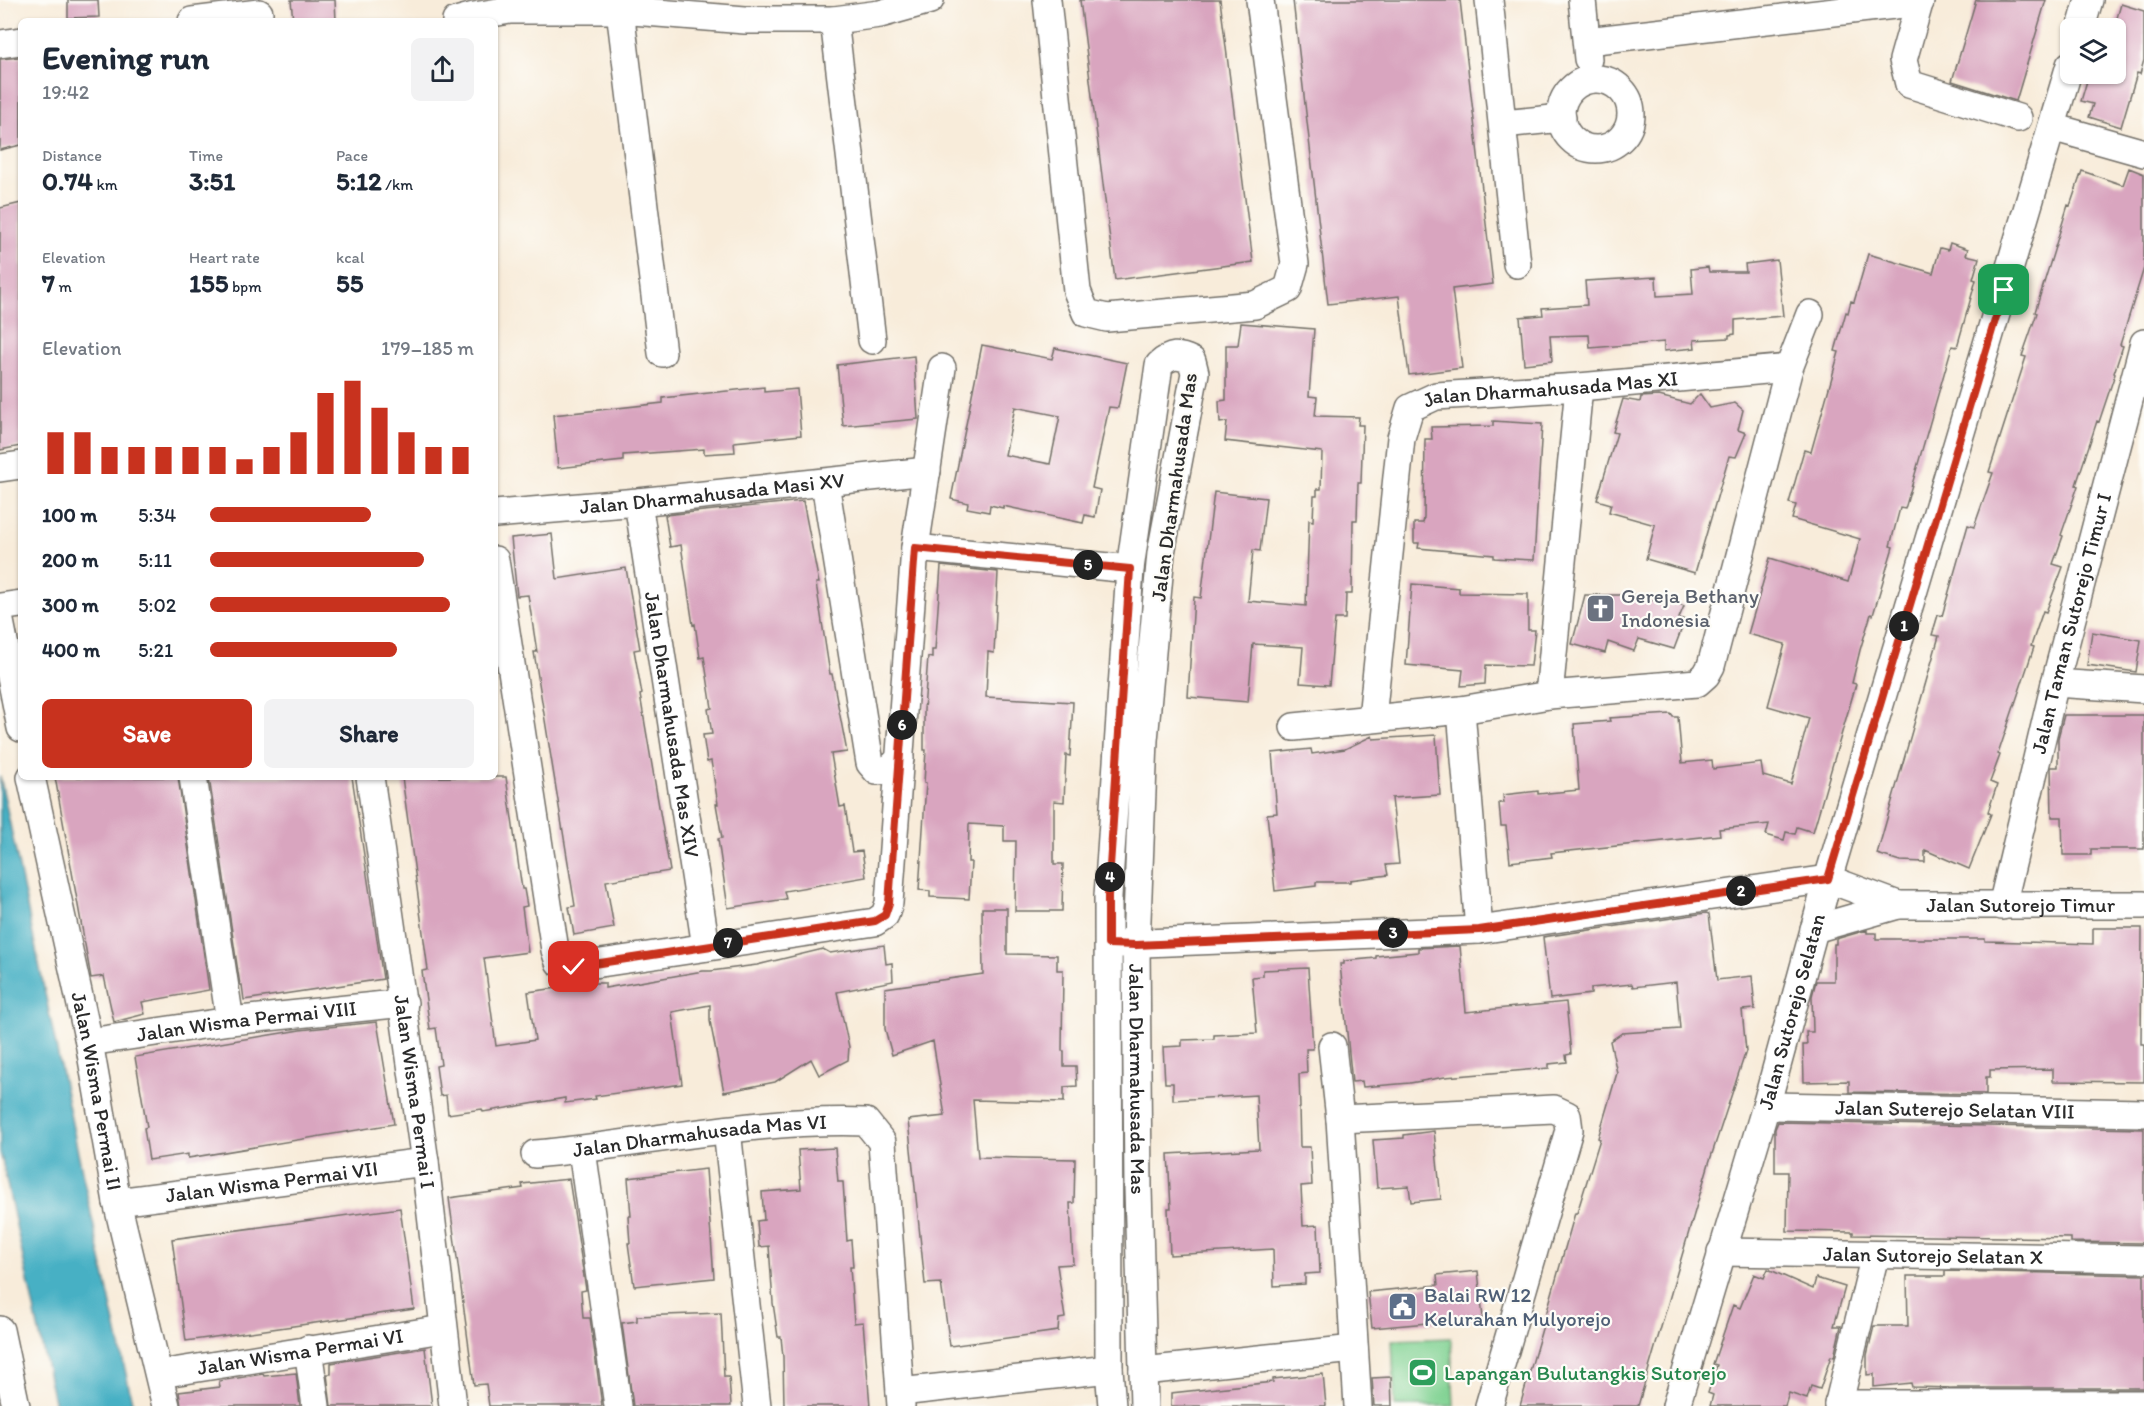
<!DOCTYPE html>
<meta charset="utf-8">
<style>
:root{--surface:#fff;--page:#f2f2f3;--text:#1f2937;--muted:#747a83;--accent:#c8321e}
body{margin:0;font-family:Itim,sans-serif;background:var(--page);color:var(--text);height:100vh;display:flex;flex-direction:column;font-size:22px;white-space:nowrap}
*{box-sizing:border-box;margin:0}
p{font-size:20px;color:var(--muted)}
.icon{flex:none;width:33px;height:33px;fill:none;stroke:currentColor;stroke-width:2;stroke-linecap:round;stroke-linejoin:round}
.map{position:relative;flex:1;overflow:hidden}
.sheet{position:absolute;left:18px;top:18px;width:480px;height:762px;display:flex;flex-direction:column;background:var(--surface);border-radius:9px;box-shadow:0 2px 4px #0004}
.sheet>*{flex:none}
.fabs{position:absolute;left:2060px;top:18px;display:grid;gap:12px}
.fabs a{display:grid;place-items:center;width:66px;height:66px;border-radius:9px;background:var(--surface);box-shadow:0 2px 4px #0004;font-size:30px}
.pin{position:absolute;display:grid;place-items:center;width:51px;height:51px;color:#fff;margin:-26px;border-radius:12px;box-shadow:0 3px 9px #0006}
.km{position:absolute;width:30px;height:30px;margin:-15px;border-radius:50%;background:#222;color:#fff;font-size:16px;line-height:30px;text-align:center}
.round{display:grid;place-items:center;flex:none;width:63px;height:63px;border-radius:9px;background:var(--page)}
.summary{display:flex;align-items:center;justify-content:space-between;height:102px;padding:0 24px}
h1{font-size:33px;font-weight:800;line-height:45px}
.figures{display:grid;grid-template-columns:repeat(3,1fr);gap:9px;height:102px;padding:6px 24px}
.figures div{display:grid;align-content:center}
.figures b{font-size:26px;font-weight:800}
.figures small{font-size:16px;font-weight:400}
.figures p{font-size:16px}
.chart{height:168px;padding:12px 24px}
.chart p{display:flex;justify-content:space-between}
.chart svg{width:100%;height:108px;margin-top:6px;stroke:var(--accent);stroke-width:6}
.button{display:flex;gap:12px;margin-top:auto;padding:12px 24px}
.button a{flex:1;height:69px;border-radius:9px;background:var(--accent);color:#fff;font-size:24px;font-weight:800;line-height:69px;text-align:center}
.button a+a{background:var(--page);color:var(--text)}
ul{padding:0 24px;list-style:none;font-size:20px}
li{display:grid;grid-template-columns:96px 72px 1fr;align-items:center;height:45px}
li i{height:15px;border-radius:8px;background:var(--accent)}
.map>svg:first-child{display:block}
.green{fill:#83d394;stroke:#577f60;stroke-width:1.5}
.water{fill:#46b0c4;stroke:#386e78;stroke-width:1.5}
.building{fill:#d9a5bf;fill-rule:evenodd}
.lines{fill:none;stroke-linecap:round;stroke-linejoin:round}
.minor-casing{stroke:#736f68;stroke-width:30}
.minor{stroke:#fff;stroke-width:27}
.route-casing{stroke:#fff;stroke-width:12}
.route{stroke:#c8321e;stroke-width:8}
.labels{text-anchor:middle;stroke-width:4.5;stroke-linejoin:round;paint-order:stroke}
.street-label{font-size:21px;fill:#2b2b2b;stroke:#fdfcf7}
.worship-label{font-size:21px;fill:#5b616d;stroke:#fdfcf7;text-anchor:start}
.service-label{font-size:21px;fill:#4e5e75;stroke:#fdfcf7;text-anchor:start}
.leisure-label{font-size:21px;fill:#27864d;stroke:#fdfcf7;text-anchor:start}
</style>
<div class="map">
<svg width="2144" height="1406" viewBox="0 0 2144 1406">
<rect width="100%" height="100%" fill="#fdfcf7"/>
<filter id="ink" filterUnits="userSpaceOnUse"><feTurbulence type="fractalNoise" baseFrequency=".0167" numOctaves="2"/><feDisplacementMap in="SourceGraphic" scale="12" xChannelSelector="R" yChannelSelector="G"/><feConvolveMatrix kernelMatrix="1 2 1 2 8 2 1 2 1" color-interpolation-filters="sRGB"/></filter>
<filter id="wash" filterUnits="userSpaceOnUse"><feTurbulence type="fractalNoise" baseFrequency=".008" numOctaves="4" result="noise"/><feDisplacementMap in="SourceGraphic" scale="24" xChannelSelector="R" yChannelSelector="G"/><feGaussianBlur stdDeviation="1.35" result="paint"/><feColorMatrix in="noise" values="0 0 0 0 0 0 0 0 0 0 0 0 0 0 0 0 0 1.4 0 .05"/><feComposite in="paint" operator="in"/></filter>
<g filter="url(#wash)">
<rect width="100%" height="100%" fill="#f8ecda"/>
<path class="green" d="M1451,1338L1454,1406H1395L1392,1340Z"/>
<path class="water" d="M0,776L84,1181L133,1406H55L0,1151Z"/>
<g id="blocks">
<path class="building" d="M68,0H98L99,17L68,18Z
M291,0H335L336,21H293Z
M1080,0H1220L1253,262L1115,280Z
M1293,0H1460L1493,284L1452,289L1462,368L1409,375L1399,296L1328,304Z
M1976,0H2046L2016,101L1952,81Z
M2121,4L2144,11V60L2140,74L2137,73L2121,127L2089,117L2093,104L2081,101L2089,74H2115V25Z
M21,57V145L0,150V59Z
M2129,168L2144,174V268L2120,345L2123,346L2114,373L2115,374L2099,422L2097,421L2076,485L2078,486L2061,535L2063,536L2053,564L2063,567L2046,612L2043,611L2031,646L2034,647L1998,754L2000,755L1990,782L1997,785L1988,812L1991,814L1969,869L1925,850V862L1900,861L1877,854L1939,636L1932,635L1938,615L1942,616L1968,525L1974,527L1993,473L1989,472L2026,357L2022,356L2037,313L2035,312L2068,205L2070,206L2082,171L2123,185Z
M21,203V446L0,450V208Z
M1950,243L1968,249L1966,255L1979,258L1973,279L1976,280L1957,347L1952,346L1905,509L1900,508L1890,546L1893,547L1873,615L1871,614L1860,650L1852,683L1856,684L1813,832L1797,827L1795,834L1786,832L1784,840L1766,835L1769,824L1719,829L1720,835L1551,853L1552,857L1510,862L1506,826H1501L1499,803H1504L1503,795L1538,791V794L1579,790L1574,724L1610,721L1609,718L1671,714L1673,717H1678L1682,763L1712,760L1713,769L1761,763L1763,776L1791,784L1809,718L1768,706L1785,644L1748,634L1770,558L1848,582L1860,539L1792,519L1796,505L1789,503L1804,450L1811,452L1839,352L1835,351L1846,312L1848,313L1851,301L1854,302L1868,254L1933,273L1940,248L1948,250Z
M1777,260L1783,316L1735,320V334L1729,335V338L1694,340L1695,348L1664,351V342L1590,348L1589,335L1550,336L1552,361L1524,364L1520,317L1543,315L1542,308L1587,305L1585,281L1656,277L1657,296L1693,294L1691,269L1708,267L1709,272H1746L1745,264Z
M1241,323L1314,329L1309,396L1317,397L1315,416L1359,417L1358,425H1363L1361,483H1358L1357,520H1353L1352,594H1346L1345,619H1335L1329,685L1300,683L1303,647L1253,644L1248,702L1188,697L1194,597L1201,598L1214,492L1266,498L1260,551L1253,550L1248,601L1306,606L1309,520L1313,521L1314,496H1317V489H1321L1322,452L1225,441L1227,422L1220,423L1219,401L1226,400V345H1238Z
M982,345L1052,359L1055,348L1127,363L1118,408L1109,407L1092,488L1100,490L1095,517L1085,515L1083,523L1003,506V508L990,505L989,512L967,508L968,503L951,499ZM1015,407L1060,416L1050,464L1005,455Z
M914,356L918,419L843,426L837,365Z
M764,387V392L797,389L801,435L734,442L735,452L704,454V449L623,455V461L558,468L553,415L663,403V398Z
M1700,394L1710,408L1735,403L1743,410L1738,430L1746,433L1736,457L1729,456L1695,573L1646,559L1655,525L1609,512L1611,504L1597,500L1617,433L1613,432L1623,399L1640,402L1641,397L1659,396L1690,404Z
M1493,421L1542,424L1534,560L1494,558V555L1418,548L1419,543H1414V523H1423L1424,518L1425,439H1432L1431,427L1493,426Z
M803,501L819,583H816L830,674H832L847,752L831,754L840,807L845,806L852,852L862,851L866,877L784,891L786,899L728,908L718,839L722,838L716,804H718L711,761L707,762L703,735L712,734L708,709L712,708L704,657L700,658L695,624L693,625L681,545L670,547L665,515Z
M552,534L557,579L626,568L640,649L634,650L642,694L640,695L670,871L606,881L614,928L574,935L569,907L575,906L534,652H537L528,595L517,596L511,538Z
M941,566L998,572L994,653L988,652L986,697L1073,702L1070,756L1066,755L1064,802L1054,801V864H1063L1062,911H1015L1016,841H1004V826L969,824L968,862H971L969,899L930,897V891L919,890L926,783H924L926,750H924V710L928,657L932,658V650H935Z
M1412,584L1459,588V593L1528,594V630H1535L1531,666L1486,665L1485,684L1461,686L1463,670L1406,665Z
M1585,595H1638L1661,603L1663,597L1684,606L1679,618L1685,620L1674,649L1639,639L1634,651L1608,642L1605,653L1572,644Z
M2092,632L2141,640L2136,672L2087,665Z
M2064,715H2144V849H2091V855H2063L2062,817H2052L2051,767H2058V738Z
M1436,735L1440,795L1392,798L1399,864L1386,865L1388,875L1350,880V882H1316V886L1275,891L1267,814L1277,813L1272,753L1311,749L1312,754L1345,749L1372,736L1373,739Z
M55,777H178L209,990L142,1002L145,1014L114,1022L104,976L91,978Z
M209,777H352L383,979L244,1000L242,985H240Z
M402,777H506L522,889H524L527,906L522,907L528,952L484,958L496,1046L535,1040L528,992L595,983H605V988L703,971H711L757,965L823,949L830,953L884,945L886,964L892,963L893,981L837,992L849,1047L848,1060L819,1075L811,1059L775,1082L724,1092L710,1021V1005L672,1012L682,1084L595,1096L596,1099L565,1103V1098L483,1112L482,1109L448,1114L446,1095L440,1096L436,1066L441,1065L436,1028L430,1029L422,971L428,970Z
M982,908H1007V954L1057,955V970H1063L1062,1051H1064V1066H1076L1077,1086L1064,1087V1102L973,1100L978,1157L1075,1159L1074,1203H1070L1073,1264L1057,1265L1065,1318L1059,1319L1058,1331L950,1346L941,1283L925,1284L908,1120L945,1116L933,1041L892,1055L885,1029V988L983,974Z
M1706,913L1709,914L1717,980L1752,976L1755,1009L1742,1010L1746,1051L1709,1163L1638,1406H1520L1575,1213H1577L1600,1139L1598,1138L1617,1073L1610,1041L1622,1033L1680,1029L1676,982L1633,987L1632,984L1591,988V994L1550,999L1543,937Z
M2093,928H2142L2141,1044H2144V1082L2053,1081V1069L1990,1070V1077H1986V1094L1849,1092V1081L1804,1082L1803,1045H1807L1806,1032H1813L1812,996L1816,981H1834V944H1836V939L1867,930V933H1876V939H1985V941L2093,944Z
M1460,946L1466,1012L1566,1002L1571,1054L1566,1055L1567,1062L1549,1064V1068L1445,1077L1410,1083L1363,1087L1362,1081L1352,1082L1340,964H1344V961L1376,958V956L1418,952V948Z
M1308,968L1313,1049H1306L1307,1073L1299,1074L1300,1108H1299L1300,1147H1310L1312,1185L1301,1186L1303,1226L1318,1225L1320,1273L1305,1274V1284L1274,1286L1273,1249L1170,1255L1168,1208H1171L1168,1154L1259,1149L1256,1095L1173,1100V1083H1165L1163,1047L1182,1046V1040L1214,1039V1035L1257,1033L1252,977L1263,976V970Z
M377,1022L394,1124L188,1158V1154L149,1160L144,1128L147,1127L135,1057L300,1030Z
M1778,1122L2144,1129V1243L2071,1242V1238L1853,1235V1232L1787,1231L1788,1172H1775V1129Z
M1434,1131L1441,1199L1411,1202L1409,1186L1377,1188L1373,1140L1404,1138V1135Z
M835,1148L838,1182H843L847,1241L851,1240L853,1267H850L854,1323L863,1322L870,1406H784L783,1357L781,1337H778L773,1303L769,1246L759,1247L757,1221L764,1220L762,1192L801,1189L798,1150Z
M706,1169L714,1278L634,1286L628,1243H630L628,1216H631L628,1178Z
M569,1179L586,1290L581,1291L583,1318H590L602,1406H489L486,1384L474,1385L449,1198L523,1188L522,1184Z
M400,1208L414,1309L186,1341L172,1239Z
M1768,1269L1813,1289L1816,1278L1845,1287L1834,1326H1841L1834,1357L1831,1356L1820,1389L1811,1386L1807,1399L1789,1393L1785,1406H1710L1713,1395L1708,1393L1717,1365L1713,1364L1733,1305L1740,1308L1754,1274L1764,1278Z
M1478,1271L1483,1318L1372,1328L1368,1292L1438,1285L1437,1275Z
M1945,1271L2144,1275V1388H1955L1912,1387L1911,1383L1874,1387V1374L1867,1375V1355L1874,1326H1908L1907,1276H1945Z
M721,1313L724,1377H729L731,1406H633L622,1323L637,1321V1316Z
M425,1348L432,1406H331L327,1374H331V1363Z
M296,1373L300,1406H181L179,1392L220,1387L219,1381L263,1374L264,1376Z
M1323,1374L1326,1406H1171V1393L1273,1382V1379Z
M1391,1377L1392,1406H1374L1372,1378Z"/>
</g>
</g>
<g filter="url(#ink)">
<use href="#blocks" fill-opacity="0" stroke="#736f68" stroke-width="1.5"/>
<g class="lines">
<defs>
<g id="minor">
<path d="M1047,0L1077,291L1086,313L1107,318L1255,305L1288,289L1295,264L1260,0"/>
<path d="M1489,0L1517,264"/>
<path d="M1582,0L1588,59"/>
<path d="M1920,0L1903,60L1909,84L2018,118"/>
<path d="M620,10L662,353"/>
<path d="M834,20L872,340"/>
<path d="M192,21L259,13"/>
<path d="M456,21L474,16L510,10H620L745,20H834L880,14L930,0"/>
<path d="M2081,28L2089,0"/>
<path d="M1587,41L1920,2"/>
<path d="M0,44L21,41"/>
<circle cx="1596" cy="114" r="35"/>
<path d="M1503,124L1562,118"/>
<path d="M2052,127L2144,153"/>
<path d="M0,468L21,465"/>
<path d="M825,483L870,763L877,771L888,770L900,759"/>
<path id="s1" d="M638,502L706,947"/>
<path id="s2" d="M495,514L638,502L927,471"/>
<path d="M915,548L1130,569"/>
<path d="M495,560L555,950L559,962L574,967L875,922L885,915L889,903L915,548L942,368"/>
<path d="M0,607L21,604"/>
<path d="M0,621L21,728"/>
<path d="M2055,683L2144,689"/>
<path d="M1549,695L1579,387"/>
<path d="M1461,710L1479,930"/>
<path id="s3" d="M1372,718L1401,438L1410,408L1436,396L1579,387L1789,368"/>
<path d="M1294,727L1461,710L1549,695L1697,683L1706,675L1711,666L1789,368L1810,314"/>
<path id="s4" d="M31,777L89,1042L117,1202L166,1406"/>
<path d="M193,777L230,1021"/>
<path id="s5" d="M370,777L425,1162L453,1406"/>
<path d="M1828,879L1898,905"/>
<path id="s6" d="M2002,906L2055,683L2144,343"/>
<path id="s7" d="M1814,929L1898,905H2144"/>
<path d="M1119,944L1479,930L1828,879"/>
<path id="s8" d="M89,1042L230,1021L404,1003"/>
<path d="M1332,1046L1340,1119L1358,1406"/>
<path id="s9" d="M1766,1106L2144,1113"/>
<path d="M1340,1119L1554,1109L1567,1115L1569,1130L1489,1406"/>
<path d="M727,1130L757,1406"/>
<path d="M582,1150L618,1406"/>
<path id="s10" d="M535,1154C645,1144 755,1118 866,1122L882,1142L901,1406"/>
<path id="s11" d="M117,1202L425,1162"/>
<path id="s12" d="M1721,1252L2144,1259"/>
<path d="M0,1330L16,1406"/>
<path d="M308,1349L316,1406"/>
<path d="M1143,1371L1354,1349"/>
<path id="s13" d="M160,1374L443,1329"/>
<path d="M900,1392L1109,1369"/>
<path d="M1838,1404H2144"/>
<path id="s14" d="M1112,1406L1109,1369L1108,896L1130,569L1159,365C1171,354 1178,354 1192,361L1195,373L1161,553L1144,740L1136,945L1138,1188L1144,1406"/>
<path id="s15" d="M1676,1406L1766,1106L1828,879L2070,65"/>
<path d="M1838,1406L1875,1255"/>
</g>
</defs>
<use href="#minor" class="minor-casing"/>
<use href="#minor" class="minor"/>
</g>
</g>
<g class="lines" filter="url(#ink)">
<defs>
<path id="route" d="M574,967L875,921L885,915L889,903L915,548L1130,569L1108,896V944L1136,945L1479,930L1828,879L2004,290"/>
</defs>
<use href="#route" class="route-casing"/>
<use href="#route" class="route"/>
</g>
<defs>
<symbol id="church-square" viewBox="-11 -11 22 22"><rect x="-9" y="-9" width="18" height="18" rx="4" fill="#6b7280" stroke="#fdfcf7"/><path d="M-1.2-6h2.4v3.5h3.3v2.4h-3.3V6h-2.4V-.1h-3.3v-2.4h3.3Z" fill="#fff"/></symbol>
<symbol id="civic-square" viewBox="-11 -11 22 22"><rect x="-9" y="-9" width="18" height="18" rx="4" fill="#5c6f8a" stroke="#fdfcf7"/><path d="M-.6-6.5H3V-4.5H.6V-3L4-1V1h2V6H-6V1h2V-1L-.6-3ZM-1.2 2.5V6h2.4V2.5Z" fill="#fff"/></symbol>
<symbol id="stadium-square" viewBox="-11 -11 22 22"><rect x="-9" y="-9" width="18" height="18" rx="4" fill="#2e9e5b" stroke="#fdfcf7"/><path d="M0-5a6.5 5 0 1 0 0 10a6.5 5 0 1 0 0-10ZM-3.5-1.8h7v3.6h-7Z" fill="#fff"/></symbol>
</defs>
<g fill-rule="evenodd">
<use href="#church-square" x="1584" y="592" width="33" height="33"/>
<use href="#civic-square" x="1386" y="1290" width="33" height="33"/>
<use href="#stadium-square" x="1406" y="1356" width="33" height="33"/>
</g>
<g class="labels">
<g class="street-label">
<text dy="7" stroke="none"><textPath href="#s3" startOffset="456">Jalan Dharmahusada Mas XI</textPath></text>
<text transform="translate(1174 487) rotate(-82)" y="7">Jalan Dharmahusada Mas</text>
<text dy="7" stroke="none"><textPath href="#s2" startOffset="218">Jalan Dharmahusada Masi XV</textPath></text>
<text dy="7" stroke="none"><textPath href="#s6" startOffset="291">Jalan Taman Sutorejo Timur I</textPath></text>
<text dy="7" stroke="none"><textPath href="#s1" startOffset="225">Jalan Dharmahusada Mas XIV</textPath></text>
<text dy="7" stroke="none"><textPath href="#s7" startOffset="210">Jalan Sutorejo Timur</textPath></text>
<text dy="7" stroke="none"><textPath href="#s15" startOffset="411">Jalan Sutorejo Selatan</textPath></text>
<text dy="7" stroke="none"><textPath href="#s8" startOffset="159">Jalan Wisma Permai VIII</textPath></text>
<text dy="7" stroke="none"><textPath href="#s14" startOffset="1803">Jalan Dharmahusada Mas</textPath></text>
<text dy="7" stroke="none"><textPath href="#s5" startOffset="318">Jalan Wisma Permai I</textPath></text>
<text dy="7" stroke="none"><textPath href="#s4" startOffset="321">Jalan Wisma Permai II</textPath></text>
<text dy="7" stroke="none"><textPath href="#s9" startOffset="189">Jalan Suterejo Selatan VIII</textPath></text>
<text dy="7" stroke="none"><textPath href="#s10" startOffset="166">Jalan Dharmahusada Mas VI</textPath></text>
<text dy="7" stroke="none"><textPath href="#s11" startOffset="156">Jalan Wisma Permai VII</textPath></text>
<text dy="7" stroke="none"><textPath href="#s12" startOffset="212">Jalan Sutorejo Selatan X</textPath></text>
<text dy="7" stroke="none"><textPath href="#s13" startOffset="142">Jalan Wisma Permai VI</textPath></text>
</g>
<g class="worship-label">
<text x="1621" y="603">Gereja Bethany<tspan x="1621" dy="24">Indonesia</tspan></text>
</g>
<g class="service-label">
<text x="1424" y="1302">Balai RW 12<tspan x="1424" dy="24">Kelurahan Mulyorejo</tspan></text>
</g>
<g class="leisure-label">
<text x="1444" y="1380">Lapangan Bulutangkis Sutorejo</text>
</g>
</g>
</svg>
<div class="fabs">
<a><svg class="icon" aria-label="layers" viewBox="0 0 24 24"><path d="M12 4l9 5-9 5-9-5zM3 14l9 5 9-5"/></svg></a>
</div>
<div class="pin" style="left:2004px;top:290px;background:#1e9e55"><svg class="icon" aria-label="arrive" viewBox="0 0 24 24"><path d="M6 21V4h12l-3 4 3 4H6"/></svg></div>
<div class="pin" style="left:574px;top:967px;background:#d93025"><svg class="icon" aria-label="check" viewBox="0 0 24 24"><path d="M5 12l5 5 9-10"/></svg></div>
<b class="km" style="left:1904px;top:626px">1</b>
<b class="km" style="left:1741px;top:891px">2</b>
<b class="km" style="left:1393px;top:933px">3</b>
<b class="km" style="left:1110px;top:877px">4</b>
<b class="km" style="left:1088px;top:565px">5</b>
<b class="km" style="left:902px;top:725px">6</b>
<b class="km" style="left:728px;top:943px">7</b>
<section class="sheet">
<div class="summary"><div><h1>Evening run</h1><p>19:42</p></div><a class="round"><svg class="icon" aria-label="share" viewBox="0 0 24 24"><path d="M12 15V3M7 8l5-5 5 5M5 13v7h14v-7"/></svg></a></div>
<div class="figures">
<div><p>Distance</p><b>0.74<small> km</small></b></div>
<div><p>Time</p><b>3:51</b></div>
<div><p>Pace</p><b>5:12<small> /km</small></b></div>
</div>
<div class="figures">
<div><p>Elevation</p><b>7<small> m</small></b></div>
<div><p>Heart rate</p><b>155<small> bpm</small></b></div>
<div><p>kcal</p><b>55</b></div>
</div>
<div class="chart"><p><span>Elevation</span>179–185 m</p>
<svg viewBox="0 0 160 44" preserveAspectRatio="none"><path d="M5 44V27M15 44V27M25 44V33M35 44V33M45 44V33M55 44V33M65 44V33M75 44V38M85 44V33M95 44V27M105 44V11M115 44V6M125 44V17M135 44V27M145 44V33M155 44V33"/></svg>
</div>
<ul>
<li><b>100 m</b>5:34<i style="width:61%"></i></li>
<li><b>200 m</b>5:11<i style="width:81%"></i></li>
<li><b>300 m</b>5:02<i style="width:91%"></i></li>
<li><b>400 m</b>5:21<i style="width:71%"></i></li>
</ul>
<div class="button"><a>Save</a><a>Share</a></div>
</section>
</div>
